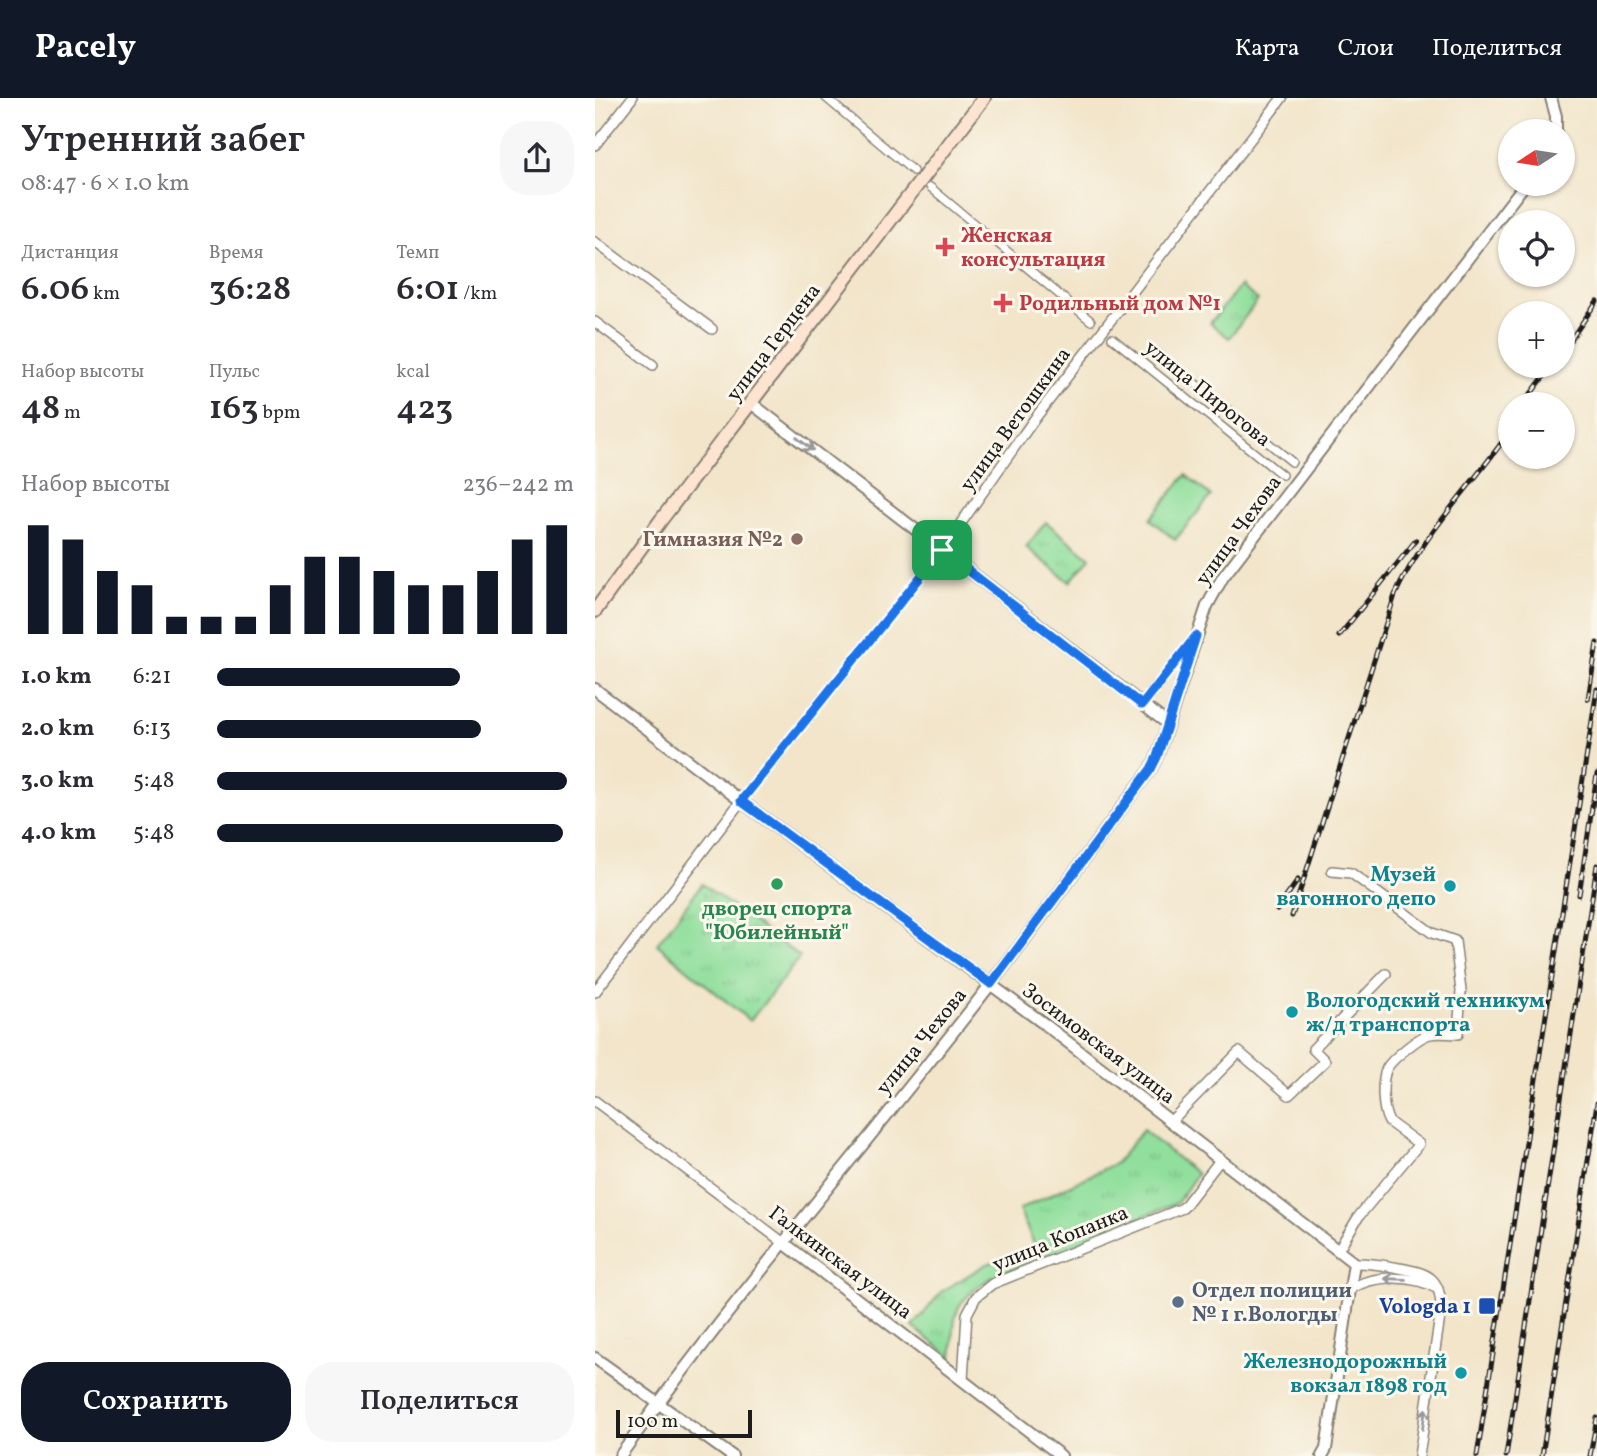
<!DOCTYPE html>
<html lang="ru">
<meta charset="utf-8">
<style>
:root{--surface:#fff;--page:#f7f7f7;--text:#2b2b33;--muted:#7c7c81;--accent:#111827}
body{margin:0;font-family:Vollkorn,serif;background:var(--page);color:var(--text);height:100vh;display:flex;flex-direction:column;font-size:26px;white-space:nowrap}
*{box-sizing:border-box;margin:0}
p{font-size:23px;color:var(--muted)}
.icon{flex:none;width:38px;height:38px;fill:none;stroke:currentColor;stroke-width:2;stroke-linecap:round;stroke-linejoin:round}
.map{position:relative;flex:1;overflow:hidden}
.details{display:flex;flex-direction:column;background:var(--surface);width:595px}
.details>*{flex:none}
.needle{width:46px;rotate:258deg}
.tools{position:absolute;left:903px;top:21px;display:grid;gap:14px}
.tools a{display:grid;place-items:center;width:77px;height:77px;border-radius:50%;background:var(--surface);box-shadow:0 2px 5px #0004;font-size:35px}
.scale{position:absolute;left:21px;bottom:18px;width:136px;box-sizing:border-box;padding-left:7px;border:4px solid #1c1c1c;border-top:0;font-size:19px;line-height:24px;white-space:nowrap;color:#1c1c1c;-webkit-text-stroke:5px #fbf7ec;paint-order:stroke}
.pin{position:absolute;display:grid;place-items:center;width:60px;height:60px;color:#fff;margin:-30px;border-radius:14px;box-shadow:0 4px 10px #0006}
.round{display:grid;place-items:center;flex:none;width:74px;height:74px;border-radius:28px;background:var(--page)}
.head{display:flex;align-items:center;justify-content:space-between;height:119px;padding:0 21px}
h1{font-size:38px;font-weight:600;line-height:52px}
.metrics{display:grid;grid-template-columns:repeat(3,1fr);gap:10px;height:119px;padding:7px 21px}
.metrics div{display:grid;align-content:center}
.metrics b{font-size:35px;font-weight:600}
.metrics small{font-size:19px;font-weight:400}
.metrics p{font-size:19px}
.chart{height:196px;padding:14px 21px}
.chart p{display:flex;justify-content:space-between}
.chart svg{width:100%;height:126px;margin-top:7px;stroke:var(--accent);stroke-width:6}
.primary-button{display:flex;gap:14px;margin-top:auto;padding:14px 21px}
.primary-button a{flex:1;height:80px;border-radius:28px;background:var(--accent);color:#fff;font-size:28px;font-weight:600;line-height:80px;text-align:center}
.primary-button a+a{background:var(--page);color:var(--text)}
ul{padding:0 21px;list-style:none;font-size:23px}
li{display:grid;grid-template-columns:112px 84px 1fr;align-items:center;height:52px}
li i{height:18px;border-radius:9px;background:var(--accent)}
header{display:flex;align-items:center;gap:42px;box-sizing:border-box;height:98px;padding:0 35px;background:var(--accent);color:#fff}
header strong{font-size:33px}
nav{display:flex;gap:38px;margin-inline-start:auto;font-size:24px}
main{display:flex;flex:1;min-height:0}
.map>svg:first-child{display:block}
.park{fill:url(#park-tufts);stroke:#567e5c;stroke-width:2}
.garden{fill:#91df9d;stroke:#567e5c;stroke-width:2}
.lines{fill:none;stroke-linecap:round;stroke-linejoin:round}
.pedestrian-casing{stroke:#878073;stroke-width:10}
.minor-casing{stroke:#878073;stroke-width:12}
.tertiary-casing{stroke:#878073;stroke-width:14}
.secondary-casing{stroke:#878073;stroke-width:16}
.pedestrian{stroke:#fff;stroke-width:7}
.minor{stroke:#fff;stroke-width:9}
.tertiary{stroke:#fff;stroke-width:10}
.secondary{stroke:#fde4d0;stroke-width:12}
.rail-casing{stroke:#1c1c1c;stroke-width:5}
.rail{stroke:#fbf7ec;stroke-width:2.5;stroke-dasharray:8;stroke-linecap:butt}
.oneway{stroke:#999}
.route-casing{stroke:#fff;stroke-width:14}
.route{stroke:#1a73e8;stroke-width:9}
.health-dot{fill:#e0444e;stroke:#fbf7ec;stroke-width:2.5}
.education-dot{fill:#8d6e63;stroke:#fbf7ec;stroke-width:2.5}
.leisure-dot{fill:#2e9e5b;stroke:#fbf7ec;stroke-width:2.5}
.culture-dot{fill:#0f9aa8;stroke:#fbf7ec;stroke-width:2.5}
.service-dot{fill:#5c6f8a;stroke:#fbf7ec;stroke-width:2.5}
.transit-dot{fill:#1a4fb4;stroke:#fbf7ec;stroke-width:2.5}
.labels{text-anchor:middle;stroke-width:6;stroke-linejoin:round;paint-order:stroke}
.health-label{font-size:21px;font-weight:bold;fill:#be3a42;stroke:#fbf7ec;text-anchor:start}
.street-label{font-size:21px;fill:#1c1c1c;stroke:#fbf7ec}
.education-label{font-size:21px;font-weight:bold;fill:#785e54;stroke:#fbf7ec;text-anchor:end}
.culture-label{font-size:21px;font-weight:bold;fill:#0d838f;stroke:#fbf7ec;text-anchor:end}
.leisure-label{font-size:21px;font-weight:bold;fill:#27864d;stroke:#fbf7ec}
.service-label{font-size:21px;font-weight:bold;fill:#4e5e75;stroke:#fbf7ec;text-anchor:start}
.transit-label{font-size:21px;font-weight:bold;fill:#164399;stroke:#fbf7ec;text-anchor:end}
</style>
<header>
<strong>Pacely</strong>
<nav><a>Карта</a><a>Слои</a><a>Поделиться</a></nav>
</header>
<main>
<section class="details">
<div class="head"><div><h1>Утренний забег</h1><p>08:47 · 6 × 1.0 km</p></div><a class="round"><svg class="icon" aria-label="share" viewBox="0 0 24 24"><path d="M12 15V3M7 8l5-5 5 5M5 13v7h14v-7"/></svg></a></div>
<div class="metrics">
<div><p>Дистанция</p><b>6.06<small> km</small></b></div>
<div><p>Время</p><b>36:28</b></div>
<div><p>Темп</p><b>6:01<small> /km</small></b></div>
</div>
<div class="metrics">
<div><p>Набор высоты</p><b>48<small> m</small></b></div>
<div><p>Пульс</p><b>163<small> bpm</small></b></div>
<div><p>kcal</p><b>423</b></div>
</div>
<div class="chart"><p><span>Набор высоты</span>236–242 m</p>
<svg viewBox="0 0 160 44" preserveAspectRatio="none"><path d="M5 44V6M15 44V11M25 44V22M35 44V27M45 44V38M55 44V38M65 44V38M75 44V27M85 44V17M95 44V17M105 44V22M115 44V27M125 44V27M135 44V22M145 44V11M155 44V6"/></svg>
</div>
<ul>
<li><b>1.0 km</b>6:21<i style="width:68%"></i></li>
<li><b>2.0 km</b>6:13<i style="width:74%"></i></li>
<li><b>3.0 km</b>5:48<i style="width:98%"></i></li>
<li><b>4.0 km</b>5:48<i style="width:97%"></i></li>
</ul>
<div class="primary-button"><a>Сохранить</a><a>Поделиться</a></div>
</section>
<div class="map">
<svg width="1002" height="1358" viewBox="0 0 1002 1358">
<defs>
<pattern id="park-tufts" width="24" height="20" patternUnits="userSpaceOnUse" patternTransform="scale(1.75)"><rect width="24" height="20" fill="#91df9d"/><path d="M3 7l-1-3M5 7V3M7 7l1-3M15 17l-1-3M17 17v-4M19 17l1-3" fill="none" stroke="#7cbf87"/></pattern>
</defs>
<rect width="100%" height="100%" fill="#fbf7ec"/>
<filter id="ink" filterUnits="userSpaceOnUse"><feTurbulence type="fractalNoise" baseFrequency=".0143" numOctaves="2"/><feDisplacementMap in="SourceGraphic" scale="14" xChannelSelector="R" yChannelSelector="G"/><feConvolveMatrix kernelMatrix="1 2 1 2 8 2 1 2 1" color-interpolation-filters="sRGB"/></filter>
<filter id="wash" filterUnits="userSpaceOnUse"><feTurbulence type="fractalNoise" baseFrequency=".00686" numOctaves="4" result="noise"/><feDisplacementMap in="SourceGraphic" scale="28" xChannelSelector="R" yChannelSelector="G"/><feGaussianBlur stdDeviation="1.57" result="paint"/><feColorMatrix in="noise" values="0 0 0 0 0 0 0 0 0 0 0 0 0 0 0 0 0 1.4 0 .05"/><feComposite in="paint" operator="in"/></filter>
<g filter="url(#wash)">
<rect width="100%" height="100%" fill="#f2e5ca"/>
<path class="park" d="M645,188L663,202L634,240L615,225Z
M451,424L495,460L475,484L431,449Z
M107,786L205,859L155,923L62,846Z
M548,1032L602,1076L582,1105L394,1181C354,1209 361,1213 357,1259L318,1229L346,1194L390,1167L440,1148L424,1112L521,1065Z"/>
<path class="garden" d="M591,377L616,398L580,442L555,421Z"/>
</g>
<g filter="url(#ink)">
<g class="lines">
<defs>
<path id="pedestrian" d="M231,0L318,73
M335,89L496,223
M517,240L687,377
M560,253L697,364"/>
<path id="minor" d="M0,47L37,0
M0,144L117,231
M0,224L58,267
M547,607L600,539
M737,773L756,775L837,835L860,843L866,893L863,936C854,936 844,934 835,936C825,938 797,961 792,970C786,982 787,1012 794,1024L824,1046L764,1118L743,1152
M0,894L146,703L347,452L438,323L687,0
M0,1003L189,1145
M576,1023L644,954L694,997L730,963L718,951L791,876
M759,1165C775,1165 789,1167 804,1170C833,1175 846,1179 846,1212L824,1358
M756,1191C779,1176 819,1177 843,1191
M368,1282L372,1216L381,1199L397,1186L588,1110L626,1061"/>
<path id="tertiary" d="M956,0L961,18V33
M156,305L573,626
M0,591L146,703L448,925L759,1165L731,1351L727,1358
M189,1145L466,1358
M0,1260L137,1358
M25,1358C141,1196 273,1045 395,887C450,816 502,742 556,671L562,659L612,508L628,479L930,86"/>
<path id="secondary" d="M0,513L66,422L389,0"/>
</defs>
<use href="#pedestrian" class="pedestrian-casing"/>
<use href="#minor" class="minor-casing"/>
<use href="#tertiary" class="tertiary-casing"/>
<use href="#secondary" class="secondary-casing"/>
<use href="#pedestrian" class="pedestrian"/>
<use href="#minor" class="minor"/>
<use href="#tertiary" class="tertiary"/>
<use href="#secondary" class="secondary"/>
<defs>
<path id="rail" d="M968,253L1002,203
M928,306L957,268
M744,538L821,442
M993,601L1002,545
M984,797L1002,676
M682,812L703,782
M697,818L800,497C828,436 877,388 915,333
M882,1358L1002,591
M911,1358L1002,767
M947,1358L1002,1005
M995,1358L1002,1320"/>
</defs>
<use href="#rail" class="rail-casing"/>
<use href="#rail" class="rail"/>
</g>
<defs><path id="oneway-shaft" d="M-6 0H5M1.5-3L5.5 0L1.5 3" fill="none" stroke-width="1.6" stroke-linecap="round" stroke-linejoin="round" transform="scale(1.75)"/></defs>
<g class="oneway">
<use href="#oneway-shaft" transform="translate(210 346) rotate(38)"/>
<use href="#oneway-shaft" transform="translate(800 1181) rotate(-178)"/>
<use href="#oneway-shaft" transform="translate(829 1321) rotate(-81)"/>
</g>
</g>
<g class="lines" filter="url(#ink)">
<defs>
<path id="route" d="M347,452L547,607L601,538L562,659L556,671L396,886L146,703Z"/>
</defs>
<use href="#route" class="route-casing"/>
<use href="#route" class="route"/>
</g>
<g class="health-dot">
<path d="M346.5 138.5h7v7h7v7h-7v7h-7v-7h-7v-7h7z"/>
<path d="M404.5 194.5h7v7h7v7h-7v7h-7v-7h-7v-7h7z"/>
</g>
<circle class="education-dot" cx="202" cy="441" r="7"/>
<circle class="leisure-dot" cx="182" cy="786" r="7"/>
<g class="culture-dot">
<circle cx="855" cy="788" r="7"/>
<circle cx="697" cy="914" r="7"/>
<circle cx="866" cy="1275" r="7"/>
</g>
<circle class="service-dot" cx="583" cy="1204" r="7"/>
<rect class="transit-dot" x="883" y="1199" width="18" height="18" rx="3.5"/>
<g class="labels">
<g class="health-label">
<text x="366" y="144">Женская<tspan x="366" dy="24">консультация</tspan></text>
<text x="424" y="212">Родильный дом №1</text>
</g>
<g class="street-label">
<text transform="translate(178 244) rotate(-53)" y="7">улица Герцена</text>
<text transform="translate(613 295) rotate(39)" y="7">улица Пирогова</text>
<text transform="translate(420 321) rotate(-54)" y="7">улица Ветошкина</text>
<text transform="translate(643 432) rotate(-54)" y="7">улица Чехова</text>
<text transform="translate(326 943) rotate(-51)" y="7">улица Чехова</text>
<text transform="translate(504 945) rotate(37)" y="7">Зосимовская улица</text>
<text transform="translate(465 1140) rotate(-22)" y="7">улица Копанка</text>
<text transform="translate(246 1164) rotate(37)" y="7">Галкинская улица</text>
</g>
<g class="education-label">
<text x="188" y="448">Гимназия №2</text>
</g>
<g class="culture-label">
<text x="841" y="783">Музей<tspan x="841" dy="24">вагонного депо</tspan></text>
<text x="711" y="909" text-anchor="start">Вологодский техникум<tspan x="711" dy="24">ж/д транспорта</tspan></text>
<text x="852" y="1270">Железнодорожный<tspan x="852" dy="24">вокзал 1898 год</tspan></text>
</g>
<g class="leisure-label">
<text x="182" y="817">дворец спорта<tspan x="182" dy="24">"Юбилейный"</tspan></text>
</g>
<g class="service-label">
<text x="597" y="1199">Отдел полиции<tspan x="597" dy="24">№ 1 г.Вологды</tspan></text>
</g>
<g class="transit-label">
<text x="876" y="1215">Vologda 1</text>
</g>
</g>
</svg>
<div class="tools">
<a><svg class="needle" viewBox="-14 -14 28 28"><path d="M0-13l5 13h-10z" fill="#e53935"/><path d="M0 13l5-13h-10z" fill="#7c7c81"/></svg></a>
<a><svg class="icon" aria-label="locate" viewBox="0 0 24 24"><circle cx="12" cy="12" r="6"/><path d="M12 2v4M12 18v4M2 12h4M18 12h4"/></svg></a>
<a>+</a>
<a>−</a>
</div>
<div class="scale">100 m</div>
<div class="pin" style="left:347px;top:452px;background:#1e9e55"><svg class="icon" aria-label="arrive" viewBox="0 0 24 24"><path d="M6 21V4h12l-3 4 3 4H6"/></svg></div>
</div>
</main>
